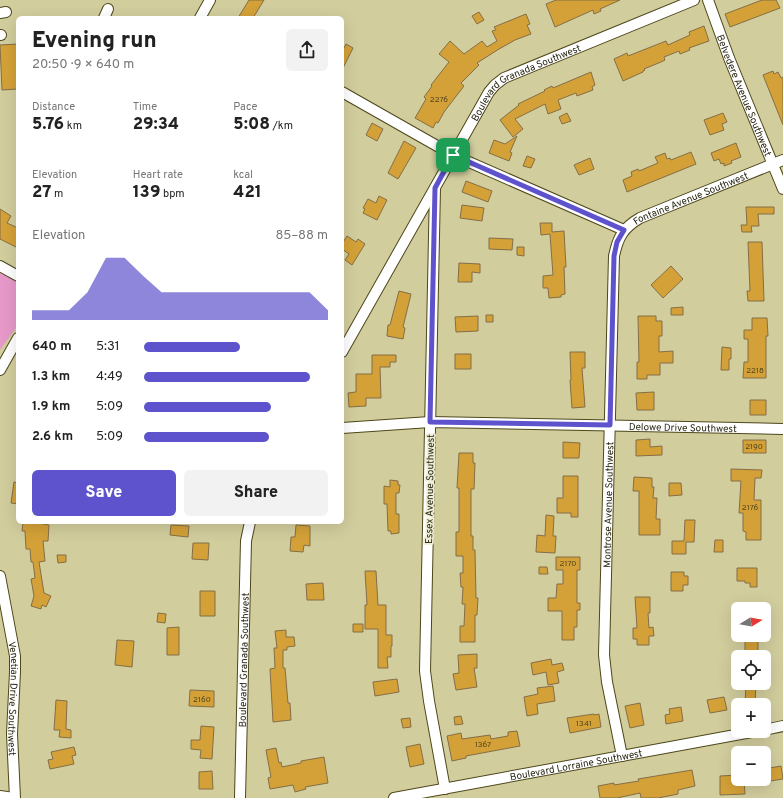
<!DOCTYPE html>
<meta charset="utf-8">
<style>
:root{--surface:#fff;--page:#f2f2f2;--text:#222;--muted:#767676;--accent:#5e53cc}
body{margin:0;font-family:Overpass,sans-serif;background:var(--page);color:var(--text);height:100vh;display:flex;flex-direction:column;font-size:15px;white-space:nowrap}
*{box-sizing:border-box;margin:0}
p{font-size:13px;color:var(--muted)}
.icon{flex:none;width:22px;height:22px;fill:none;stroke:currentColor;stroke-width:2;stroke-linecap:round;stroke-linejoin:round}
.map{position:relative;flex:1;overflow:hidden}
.details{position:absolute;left:16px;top:16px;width:328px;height:508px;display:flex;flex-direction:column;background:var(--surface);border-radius:6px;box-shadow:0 4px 16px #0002}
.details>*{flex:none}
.needle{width:26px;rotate:79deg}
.fabs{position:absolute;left:731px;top:602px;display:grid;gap:8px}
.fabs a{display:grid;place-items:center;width:40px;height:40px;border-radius:6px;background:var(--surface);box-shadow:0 4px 16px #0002;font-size:20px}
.pin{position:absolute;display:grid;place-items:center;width:34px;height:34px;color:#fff;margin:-17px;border-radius:8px;box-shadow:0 2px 6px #0006}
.round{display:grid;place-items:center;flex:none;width:42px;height:42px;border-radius:6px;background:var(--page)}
.headline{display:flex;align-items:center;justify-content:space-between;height:68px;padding:0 16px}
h1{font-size:22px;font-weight:800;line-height:30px}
.figures{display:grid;grid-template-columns:repeat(3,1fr);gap:6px;height:68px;padding:4px 16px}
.figures div{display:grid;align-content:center}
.figures b{font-size:17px;font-weight:800}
.figures small{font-size:11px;font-weight:400}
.figures p{font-size:11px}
.chart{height:112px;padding:8px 16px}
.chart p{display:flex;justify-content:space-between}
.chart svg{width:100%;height:72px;margin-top:4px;fill:var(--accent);opacity:.7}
.button{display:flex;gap:8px;margin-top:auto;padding:8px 16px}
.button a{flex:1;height:46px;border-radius:6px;background:var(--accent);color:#fff;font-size:16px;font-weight:800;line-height:46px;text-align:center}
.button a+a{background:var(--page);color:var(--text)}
ul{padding:0 16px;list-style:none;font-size:13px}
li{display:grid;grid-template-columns:64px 48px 1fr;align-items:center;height:30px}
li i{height:10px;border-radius:5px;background:var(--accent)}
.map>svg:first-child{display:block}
.green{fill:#e699c9}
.building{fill:#d3a137;stroke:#846e46}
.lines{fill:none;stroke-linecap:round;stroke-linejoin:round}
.minor-casing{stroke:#4d471b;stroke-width:12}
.minor{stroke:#fff;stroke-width:10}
.route-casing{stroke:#fff;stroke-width:8}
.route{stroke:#5e53cc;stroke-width:5}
.labels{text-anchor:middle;stroke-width:3.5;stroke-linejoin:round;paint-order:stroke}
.number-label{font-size:8px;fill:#54461d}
.street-label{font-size:10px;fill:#292714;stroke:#efedd5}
</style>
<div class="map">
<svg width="783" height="798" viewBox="0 0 783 798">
<rect width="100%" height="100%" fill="#d2cd9d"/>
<path class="green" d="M0,269L18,280V325L0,350Z"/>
<path class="building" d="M249,0H264L253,18H238Z
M556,0H620L600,9L601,11L594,14L593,10L555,27L546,4Z
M762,0H776L780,8L730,27L725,14Z
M479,12L484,20L477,24L472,16Z
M526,14L530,24L527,25L531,34L515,40L499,49L477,63L479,65L461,83L464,86L444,112L438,123L436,122L433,128L415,118L426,99L424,97L432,86L431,85L449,62L439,54L450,41L464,54L482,41L487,47L497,41L492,31L496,30L494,27Z
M704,26L709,41L689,48L690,50L680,54L679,51L664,57L665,60L661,62L644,69L645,70L643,71V72L623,81L614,59L627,53L628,56L666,41L668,45L690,35L689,32Z
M18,44V89L2,90L0,45Z
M346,44L353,48L342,70V47L344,48Z
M773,71L774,74L778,72L781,78L783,77V125L763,75Z
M591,72L595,85L592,87L593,90L577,96L576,93L558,100L561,109L548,114L545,104L515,119L523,129L513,137L500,120L519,105L518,104L545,91L544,90L552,86L553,88Z
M567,113L571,121L562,124L559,117Z
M723,113L727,122L722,124L724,130L710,135L704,120Z
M372,123L383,129L377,141L366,135Z
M517,136L510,152L512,153L509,161L489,153L494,140L505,144Z
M404,141L416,148L398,179L388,173Z
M736,143L741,157L731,161L732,163L724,166V163L721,164L719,159L714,161L711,153Z
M691,152L696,164L627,192L623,180L632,176L631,172L638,169L639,171L658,163L655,157L665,153L667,159L670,158L671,160Z
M527,156L535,159L531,168L523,166Z
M590,158L594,169L579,175L574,165Z
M466,181L492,191L488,202L462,192Z
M379,196L387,200L377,220L363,213L365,209L363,208L368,199L376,203Z
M462,205L484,208L482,221L460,218Z
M746,207H774V214H758L759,226H751L752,232H742L741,225H747Z
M0,209L11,216L7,223L18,228V248L0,239Z
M540,223H552V232L564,231L566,267H564L565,294L561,295V297L549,298L548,288H543V276L553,275L550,234L541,235Z
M347,236L356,242L358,239L365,244L352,265L345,260L349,254L342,249V244Z
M489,238L513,239L512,250L489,249Z
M748,242H762L764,301H748L747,291H750Z
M517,247H524V256L517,255Z
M459,263L480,264V273L472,272V282H458Z
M671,266L683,279L663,298L651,285Z
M399,291L411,294L403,327L405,328L403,339L387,336L388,325H390Z
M683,307V315H671V308Z
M486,315H493V322H486Z
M478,316V331L456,332L455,317Z
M638,316H656V321H662V336H659V352L673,351V363H660V375H647V379H637V362H639Z
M752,318H767L768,336H766V378H743L744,362H748V339H744V330H752Z
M722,347L731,348V359H729V370H721Z
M570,352H585V368H582L585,407L572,408L570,380H571Z
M455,354H471V369H455Z
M372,355H396V362H390V367H380L381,398H366V406L349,407L348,393L356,392V374H372Z
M654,392V410H637L636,393Z
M750,400H766V415H750Z
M650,439V447L662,446V455L636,456V440Z
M743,440H766V453H743Z
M563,442L580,443L579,458H563Z
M459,453H473V463H475L474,489H471V536H473V550H475L476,598H478L477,615H475V642H460V626H464L465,604H462L463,587H461L460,573H463V556H456V532H459V488H457Z
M731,469L762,470L761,478H755L754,500H761V540H746V532L743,531V513H739L741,481H731Z
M563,476H578V517H571V513H557V498H563Z
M634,477L652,478V487H654L653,498H657L656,519H660V535H639V491H633Z
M390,480L398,481V485H400L399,493H396V514H399V533L391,534V531H388L387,504H384V486L390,487Z
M14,482L18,483V504L11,503Z
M669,483H681L682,495L669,496Z
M546,515L554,516L553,536H556L555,553L536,552L537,535L545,536Z
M685,520H695L694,542H686V554H672V541H684Z
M23,522H38V523L49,525L48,541H43L45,561L39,562L44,593L51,596L46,607L42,605L41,609L31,606L34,596L31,579L35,578L33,562H31L30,549H26L25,531H22Z
M171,525L189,526L188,537L170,535Z
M296,525L310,526V546L304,545L303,552L290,551L291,537H295Z
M715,540H723V552H714Z
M193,543H209L208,560L192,559Z
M57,555H66V562L58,563Z
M556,557H580V570H577V603H580V610H577V627H574V640H562V611H548V598H556L557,584H563V570H556Z
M539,567H547L548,574H539Z
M737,568H757V587H750V583H745V581H737Z
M365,571H376L378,605H386V635H392V646H391V657H387L388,668H378V629H365V605H367Z
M671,572H684V576H688V585H683V591H671Z
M323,583L324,600H307L306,584Z
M200,591H215V616H200Z
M635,597H650V613H648L649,628L653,627L654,636H649V645H637V639H633V628H637Z
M158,613L166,614L165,623L157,622Z
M353,624H363V632H353Z
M179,627V655H167V628Z
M286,630V637H294L295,646L287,647V650H283V668H285L288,703H290L291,720L273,722L270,669L275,668L274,648H277L275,631Z
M745,635H758V657H745Z
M117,640L134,641L132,667L115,665Z
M477,654V668H474L477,687L456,690L453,674L459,673L458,655Z
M551,659L552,665L562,663L564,670L557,672L559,683L548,685L546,672L533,675L531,663Z
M397,679L399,692L375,696L373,682Z
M746,683H756L755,705H745Z
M553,686L555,701L537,704L538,714L527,716L524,697L538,694L537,688Z
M190,690L214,691V707L189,706Z
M724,697L727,710L710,713L707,700Z
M56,700L67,701L66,729L71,730V738L59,737L60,730H54Z
M640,703L644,725L630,728L625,706Z
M681,707L683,721L666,724L665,715L670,714L669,709Z
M594,714V715L599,714L601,727L570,733L567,718Z
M461,716L463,724L455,725L454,717Z
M410,718L411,727L403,728L401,719Z
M201,726L214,727L212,759L200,758L201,750L191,749V740H200Z
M517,731L520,746L466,756V758L452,761L447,736L461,733L462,739L490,735L491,739L508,736V732Z
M420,744L424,764L410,767L406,747Z
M74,747L76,755L72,756L74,764L50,769L48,760L53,759L51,752Z
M276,748L279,763L281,762L282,767L301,763V761L324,757L328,783L305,787L306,789L295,792L293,785L270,789L268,778L271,777L266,750Z
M781,766L783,779L764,782V769Z
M692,770L695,786L678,790V794L658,798H641L640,793L617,798H600L598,786L614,783V785L639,781L638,779Z
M212,771L213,789H199V772Z
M738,775V779H744L745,794L720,795V776Z"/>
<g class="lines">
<defs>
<g id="minor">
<path id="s1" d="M708,0L729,58L783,189"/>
<path d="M0,13L6,12"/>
<path d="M104,18L108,9"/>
<path d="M200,18L210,0"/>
<path d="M0,35H1"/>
<path d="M342,92L453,155L624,230"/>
<path d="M435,188L425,671L429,701L445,789"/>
<path d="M0,266L18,276"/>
<path id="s2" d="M342,352L489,92L495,85L504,78L694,0"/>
<path d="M0,370L18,338"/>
<path id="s3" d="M342,428L430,422L783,429"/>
<path id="s4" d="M0,576L15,656V672L12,734L15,798"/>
<path d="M764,730L783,726"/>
<path id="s5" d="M622,756L607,682L604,655L614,256C618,237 623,228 640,218L783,160"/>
<path d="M0,796L14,798"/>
<path id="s6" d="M240,798L246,541L250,522"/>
<path id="s7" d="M394,798L757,731"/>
</g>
</defs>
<use href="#minor" class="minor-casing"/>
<use href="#minor" class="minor"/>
</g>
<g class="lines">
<defs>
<path id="route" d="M453,155L624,230L617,242L614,256L610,425L430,422L435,188Z"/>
</defs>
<use href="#route" class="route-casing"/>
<use href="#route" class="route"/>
</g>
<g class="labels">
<g class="number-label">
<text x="439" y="102">2276</text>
<text x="755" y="373">2218</text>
<text x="754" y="449">2190</text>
<text x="750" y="510">2176</text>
<text x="568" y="566">2170</text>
<text x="202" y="702">2160</text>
<text x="584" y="726">1341</text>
<text x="483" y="747">1367</text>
</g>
<g class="street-label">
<text dy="4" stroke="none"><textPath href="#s2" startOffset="334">Boulevard Granada Southwest</textPath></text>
<text dy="4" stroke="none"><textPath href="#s1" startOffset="102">Belvedere Avenue Southwest</textPath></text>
<text dy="4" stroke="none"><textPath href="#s5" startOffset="604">Fontaine Avenue Southwest</textPath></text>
<text dy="4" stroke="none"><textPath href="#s3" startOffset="341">Delowe Drive Southwest</textPath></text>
<text transform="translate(429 489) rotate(-89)" y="4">Essex Avenue Southwest</text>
<text dy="4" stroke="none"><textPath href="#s5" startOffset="253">Montrose Avenue Southwest</textPath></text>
<text dy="4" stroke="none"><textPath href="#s6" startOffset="138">Boulevard Granada Southwest</textPath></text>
<text dy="4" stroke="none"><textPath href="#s4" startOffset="124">Venetian Drive Southwest</textPath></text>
<text dy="4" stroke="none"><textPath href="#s7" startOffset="185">Boulevard Lorraine Southwest</textPath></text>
</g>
</g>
</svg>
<div class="fabs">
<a><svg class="needle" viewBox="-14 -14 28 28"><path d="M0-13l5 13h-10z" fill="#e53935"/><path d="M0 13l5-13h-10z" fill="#767676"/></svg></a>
<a><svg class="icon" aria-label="locate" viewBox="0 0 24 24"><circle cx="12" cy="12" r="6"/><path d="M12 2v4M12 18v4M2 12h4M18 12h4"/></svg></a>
<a>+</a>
<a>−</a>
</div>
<div class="pin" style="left:453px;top:155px;background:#1e9e55"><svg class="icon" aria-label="arrive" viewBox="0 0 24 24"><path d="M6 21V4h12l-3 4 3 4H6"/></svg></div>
<section class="details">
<div class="headline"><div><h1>Evening run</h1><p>20:50 · 9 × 640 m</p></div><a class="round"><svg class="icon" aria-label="share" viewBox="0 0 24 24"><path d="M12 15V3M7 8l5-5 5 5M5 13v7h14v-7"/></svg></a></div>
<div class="figures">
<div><p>Distance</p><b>5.76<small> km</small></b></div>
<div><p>Time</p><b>29:34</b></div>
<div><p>Pace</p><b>5:08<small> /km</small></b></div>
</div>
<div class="figures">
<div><p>Elevation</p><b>27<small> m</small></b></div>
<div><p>Heart rate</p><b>139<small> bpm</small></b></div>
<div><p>kcal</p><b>421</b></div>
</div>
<div class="chart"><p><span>Elevation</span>85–88 m</p>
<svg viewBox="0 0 160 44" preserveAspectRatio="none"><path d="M0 44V38L10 38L20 38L30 27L40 6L50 6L60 17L70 27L80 27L90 27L100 27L110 27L120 27L130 27L140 27L150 27L160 38V44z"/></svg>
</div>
<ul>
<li><b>640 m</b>5:31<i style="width:52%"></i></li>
<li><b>1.3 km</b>4:49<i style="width:90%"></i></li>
<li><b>1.9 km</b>5:09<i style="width:69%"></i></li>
<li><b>2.6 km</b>5:09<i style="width:68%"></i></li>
</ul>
<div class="button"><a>Save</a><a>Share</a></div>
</section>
</div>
